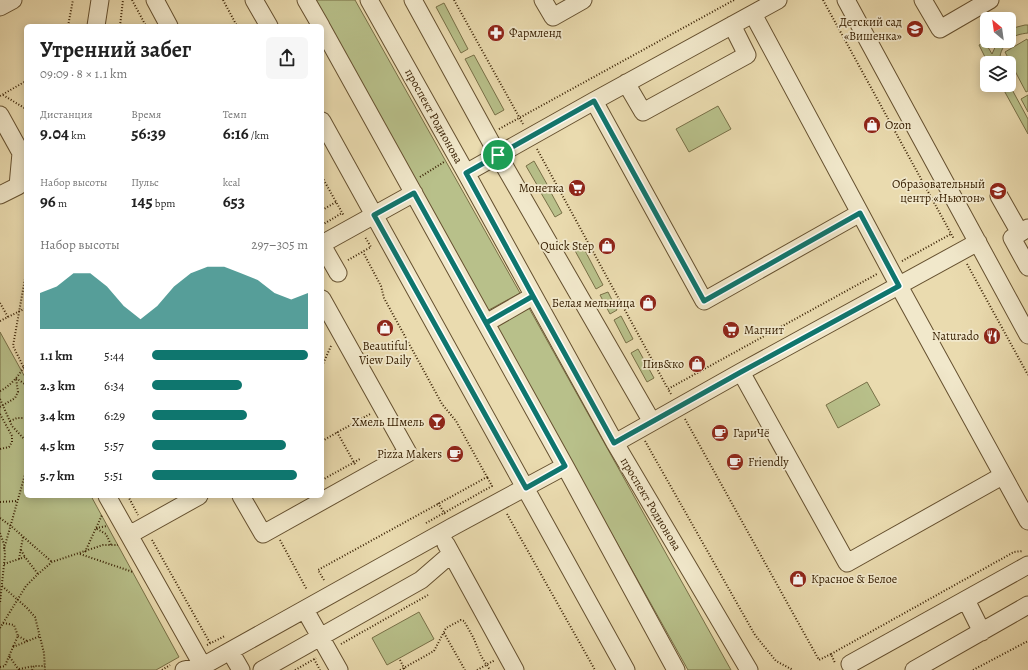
<!DOCTYPE html>
<html lang="ru">
<meta charset="utf-8">
<style>
:root{--surface:#fff;--page:#f6f6f6;--text:#222;--muted:#767676;--accent:#0f766e}
body{margin:0;font-family:Alegreya,serif;background:var(--page);color:var(--text);height:100vh;display:flex;flex-direction:column;font-size:15px;white-space:nowrap}
*{box-sizing:border-box;margin:0}
p{font-size:13px;color:var(--muted)}
.icon{flex:none;width:22px;height:22px;fill:none;stroke:currentColor;stroke-width:2;stroke-linecap:round;stroke-linejoin:round}
.map{position:relative;flex:1;overflow:hidden}
.drawer{position:absolute;left:24px;top:24px;width:300px;height:474px;display:flex;flex-direction:column;background:var(--surface);border-radius:6px;box-shadow:0 2px 10px #0003}
.drawer>*{flex:none}
.needle{width:26px;rotate:331deg}
.controls{position:absolute;left:980px;top:12px;display:grid;gap:8px}
.controls a{display:grid;place-items:center;width:36px;height:36px;border-radius:6px;background:var(--surface);box-shadow:0 2px 10px #0003;font-size:20px}
.pin{position:absolute;display:grid;place-items:center;width:34px;height:34px;color:#fff;margin:-17px;border:2px solid #fff;border-radius:50%;box-shadow:0 1px 4px #0007}
.round{display:grid;place-items:center;flex:none;width:42px;height:42px;border-radius:6px;background:var(--page)}
.summary{display:flex;align-items:center;justify-content:space-between;height:68px;padding:0 16px}
h1{font-size:22px;font-weight:700;line-height:30px}
.metrics{display:grid;grid-template-columns:repeat(3,1fr);gap:6px;height:68px;padding:4px 16px}
.metrics div{display:grid;align-content:center}
.metrics b{font-size:17px;font-weight:700}
.metrics small{font-size:11px;font-weight:400}
.metrics p{font-size:11px}
.chart{height:112px;padding:8px 16px}
.chart p{display:flex;justify-content:space-between}
.chart svg{width:100%;height:72px;margin-top:4px;fill:var(--accent);opacity:.7}
ul{padding:0 16px;list-style:none;font-size:13px}
li{display:grid;grid-template-columns:64px 48px 1fr;align-items:center;height:30px}
li i{height:10px;border-radius:5px;background:var(--accent)}
.map>svg:first-child{display:block}
.green{fill:#b8c08a;stroke:#787047}
.lines{fill:none;stroke-linecap:round;stroke-linejoin:round}
.minor-casing{stroke:#65502f;stroke-width:19}
.path{stroke:#392104;stroke-width:2;stroke-dasharray:1 2;stroke-linecap:butt}
.minor{stroke:#f1e8cb;stroke-width:17}
.route-casing{stroke:#fff;stroke-width:8}
.route{stroke:#0f766e;stroke-width:5}
.labels{text-anchor:middle;stroke-width:3.5;stroke-linejoin:round;paint-order:stroke}
.poi-label{font-size:12px;fill:#392104;stroke:#f1e8cb;text-anchor:end}
.street-label{font-size:12px;fill:#392104;stroke:#f1e8cb}
</style>
<div class="map">
<svg width="1028" height="670" viewBox="0 0 1028 670">
<rect width="100%" height="100%" fill="#eadbaf"/>
<filter id="stains"><feTurbulence type="fractalNoise" baseFrequency=".005" numOctaves="4"/><feColorMatrix values="0 0 0 0 .2 0 0 0 0 .09 0 0 0 0 .02 0 0 0 .5 -.17"/></filter>
<radialGradient id="worn" r=".72"><stop offset=".6" stop-color="#630" stop-opacity="0"/><stop offset="1" stop-color="#630" stop-opacity=".3"/></radialGradient>
<path class="green" d="M313,0H355L520,293L487,311Z
M444,3L468,49L461,53L436,7Z
M1025,25H1028V33C1020,34 1015,35 1009,40V30L1017,27Z
M1027,39L1028,41V91L1026,92L1005,52Z
M998,41H1008C1002,48 999,54 1000,63H988L979,45L985,42L992,54Z
M474,55L504,110L495,115L465,59Z
M1009,84L1028,119V134L1001,85Z
M1028,95V112L1021,99Z
M718,106L731,129L689,152L676,129Z
M534,161L548,186L540,190L526,166Z
M549,189L562,213L555,217L541,193Z
M581,243L603,285L596,289L573,247Z
M608,292L617,310L610,314L600,295Z
M529,308L731,670H688L496,327Z
M621,316L633,339L626,343L614,320Z
M0,332L26,379V496H91L179,657L156,670H0Z
M638,349L654,378L647,382L631,353Z
M867,382L880,405L838,428L826,405Z
M419,612L434,639L387,665L372,638Z"/>
<g class="lines">
<defs>
<path id="minor" d="M155,0L169,26
M254,0L269,26
M306,0L321,26
M369,0L466,173L615,443L749,670
M413,0L498,155L652,422
M543,0L553,17L583,0
M846,0L1028,335
M923,0L940,29L990,0
M0,7L13,0
M753,14L860,213L899,286L1028,521
M96,26L100,0
M322,28L565,466L676,670
M626,83L643,112L747,55L732,25
M594,101L704,301L860,213
M0,115L21,153L18,186L0,195
M322,121L626,670
M466,173L594,101L778,0
M999,196L1020,233
M1028,228L1012,238L1028,267
M322,244L414,193
M322,245L338,273
M486,323L533,296
M741,372L847,563L1002,476
M615,443L741,372L978,242
M107,496L205,670
M241,496L263,534L408,453L322,299
M129,535L199,496
M446,544L515,670
M966,600L982,632
M305,610L339,670
M230,651L241,670
M850,664L1028,565
M184,670L203,666L452,527L565,466
M262,670L421,580L451,554
M914,670L1028,605"/>
</defs>
<use href="#minor" class="minor-casing"/>
<path class="path" d="M132,0L146,26
M223,0L237,26
M454,0L523,124
M823,0L954,239
M68,26L73,0
M120,26L123,0
M3,95L26,109
M0,96L26,81
M499,129L734,0
M537,149L668,389
M322,177L344,216
M420,177L444,162
M322,210L336,202
M322,225L342,213
M348,260L371,247L365,237
M902,261L951,234
M967,264L1028,375
M26,273L13,346L26,372
M0,303L8,317
M0,321L26,308
M322,366L331,346
M16,378L26,385
M0,391C12,385 19,375 26,364
M671,394L668,389L877,274
M0,399L12,426L26,441
M0,407L15,398L18,392L16,378
M0,414L12,436V442L9,447L0,449
M685,419L819,660L831,654L835,663
M10,421L17,418H26
M337,432L356,466
M322,441L370,414
M645,441L755,635L776,661L793,670
M322,480L360,459
M128,496L138,515
M0,502L18,501
M438,503L445,514
M507,514L595,670
M0,518L11,526L52,562
M426,523L492,486L487,477
M96,528L107,526
M97,529L106,534L111,545
M0,533L4,544L5,555L0,603
M152,540L210,643
M280,540L307,590
M4,549L26,471
M21,550L25,557
M85,552L102,515
M80,554L133,572
M19,559L23,537
M4,564L25,557L38,574
M324,580L318,570L487,477L456,421L442,404L384,298L381,286L363,252
M2,586L27,608L35,617L44,653L45,670
M3,623L14,625L18,636L13,647
M0,628L26,586L38,574L52,562L103,545H118
M444,633L465,670
M18,636L27,641
M341,644L428,595
M207,645L225,636
M831,654L1014,552L1023,551
M314,659L320,670
M400,660L405,670
M0,667L5,666L9,656
M19,669L34,666
M19,670L9,656L13,647L40,636
M32,670L34,666H45
M162,670L170,665
M295,670L316,658
M400,670L434,651L446,628L461,620L464,621L473,637L481,656L490,670
M477,670L495,660
M973,670L1028,641"/>
<use href="#minor" class="minor"/>
</g>
<g class="lines">
<defs>
<path id="route" d="M498,155L466,173L533,296L486,323L414,193L374,215L526,488L565,466L486,323L533,296L614,443L741,372L899,286L860,213L704,301L594,101L498,155"/>
</defs>
<use href="#route" class="route-casing"/>
<use href="#route" class="route"/>
</g>
<defs>
<symbol id="school-disc" viewBox="-11 -11 22 22"><circle r="9.5" fill="#8f2418" stroke="#f1e8cb"/><path d="M0-5L7-2L0 1L-7-2ZM-4 1L0 2.5L4 1V4Q0 6-4 4Z" fill="#fff"/></symbol>
<symbol id="pharmacy-disc" viewBox="-11 -11 22 22"><circle r="9.5" fill="#8f2418" stroke="#f1e8cb"/><path d="M-2-6h4v4h4v4h-4v4h-4v-4h-4v-4h4Z" fill="#fff"/></symbol>
<symbol id="shop-disc" viewBox="-11 -11 22 22"><circle r="9.5" fill="#8f2418" stroke="#f1e8cb"/><path d="M-5-2.5h2.3a2.7 3.5 0 0 1 5.4 0H5L5.5 6h-11ZM-1.5-2.5h3a1.5 2.3 0 0 0-3 0Z" fill="#fff"/></symbol>
<symbol id="supermarket-disc" viewBox="-11 -11 22 22"><circle r="9.5" fill="#8f2418" stroke="#f1e8cb"/><path d="M-6-5.5h2.5l.6 2H6L4.5 2H-2.5L-4.4-4H-6ZM-1.5 3.2a1.3 1.3 0 1 0 .1 0ZM3 3.2a1.3 1.3 0 1 0 .1 0Z" fill="#fff"/></symbol>
<symbol id="restaurant-disc" viewBox="-11 -11 22 22"><circle r="9.5" fill="#8f2418" stroke="#f1e8cb"/><path d="M-5-6h1v4h1v-4h1v4h1v-4h1v5L-1.5 .5V6h-2V.5L-5-1ZM5-6V6H3V1.5H1.5Q1.5-4 5-6Z" fill="#fff"/></symbol>
<symbol id="bar-disc" viewBox="-11 -11 22 22"><circle r="9.5" fill="#8f2418" stroke="#f1e8cb"/><path d="M-6-5H6L.8 .8V4.5H3.5V6h-7V4.5H-.8V.8Z" fill="#fff"/></symbol>
<symbol id="cafe-disc" viewBox="-11 -11 22 22"><circle r="9.5" fill="#8f2418" stroke="#f1e8cb"/><path d="M-5.5-4.5H6V0H3Q3 3.5 0 3.5H-2.5Q-5.5 3.5-5.5 0ZM3-3.2v2h1.7v-2ZM-6 4.5H4V6H-6Z" fill="#fff"/></symbol>
</defs>
<g fill-rule="evenodd">
<use href="#school-disc" x="905" y="19" width="20" height="20"/>
<use href="#pharmacy-disc" x="486" y="23" width="20" height="20"/>
<use href="#shop-disc" x="862" y="115" width="20" height="20"/>
<use href="#supermarket-disc" x="567" y="178" width="20" height="20"/>
<use href="#school-disc" x="988" y="181" width="20" height="20"/>
<use href="#shop-disc" x="597" y="236" width="20" height="20"/>
<use href="#shop-disc" x="638" y="293" width="20" height="20"/>
<use href="#shop-disc" x="375" y="318" width="20" height="20"/>
<use href="#supermarket-disc" x="721" y="320" width="20" height="20"/>
<use href="#restaurant-disc" x="982" y="326" width="20" height="20"/>
<use href="#shop-disc" x="687" y="354" width="20" height="20"/>
<use href="#bar-disc" x="427" y="412" width="20" height="20"/>
<use href="#cafe-disc" x="710" y="423" width="20" height="20"/>
<use href="#cafe-disc" x="445" y="444" width="20" height="20"/>
<use href="#cafe-disc" x="725" y="452" width="20" height="20"/>
<use href="#shop-disc" x="788" y="569" width="20" height="20"/>
</g>
<g class="labels">
<g class="poi-label">
<text x="902" y="26">Детский сад<tspan x="902" dy="14">«Вишенка»</tspan></text>
<text x="509" y="37" text-anchor="start">Фармленд</text>
<text x="885" y="129" text-anchor="start">Ozon</text>
<text x="985" y="188">Образовательный<tspan x="985" dy="14">центр «Ньютон»</tspan></text>
<text x="564" y="192">Монетка</text>
<text x="594" y="250">Quick Step</text>
<text x="635" y="307">Белая мельница</text>
<text x="744" y="334" text-anchor="start">Магнит</text>
<text x="979" y="340">Naturado</text>
<text x="385" y="350" text-anchor="middle">Beautiful<tspan x="385" dy="14">View Daily</tspan></text>
<text x="684" y="368">Пив&amp;ко</text>
<text x="424" y="426">Хмель Шмель</text>
<text x="733" y="437" text-anchor="start">ГариЧё</text>
<text x="442" y="458">Pizza Makers</text>
<text x="748" y="466" text-anchor="start">Friendly</text>
<text x="811" y="583" text-anchor="start">Красное &amp; Белое</text>
</g>
<g class="street-label">
<text transform="translate(434 116) rotate(61)" y="4">проспект Родионова</text>
<text transform="translate(651 504) rotate(59)" y="4">проспект Родионова</text>
</g>
</g>
<rect width="100%" height="100%" filter="url(#stains)"/>
<rect width="100%" height="100%" fill="url(#worn)"/>
</svg>
<div class="controls">
<a><svg class="needle" viewBox="-14 -14 28 28"><path d="M0-13l5 13h-10z" fill="#e53935"/><path d="M0 13l5-13h-10z" fill="#767676"/></svg></a>
<a><svg class="icon" aria-label="layers" viewBox="0 0 24 24"><path d="M12 4l9 5-9 5-9-5zM3 14l9 5 9-5"/></svg></a>
</div>
<div class="pin" style="left:498px;top:155px;background:#1e9e55"><svg class="icon" aria-label="arrive" viewBox="0 0 24 24"><path d="M6 21V4h12l-3 4 3 4H6"/></svg></div>
<section class="drawer">
<div class="summary"><div><h1>Утренний забег</h1><p>09:09 · 8 × 1.1 km</p></div><a class="round"><svg class="icon" aria-label="share" viewBox="0 0 24 24"><path d="M12 15V3M7 8l5-5 5 5M5 13v7h14v-7"/></svg></a></div>
<div class="metrics">
<div><p>Дистанция</p><b>9.04<small> km</small></b></div>
<div><p>Время</p><b>56:39</b></div>
<div><p>Темп</p><b>6:16<small> /km</small></b></div>
</div>
<div class="metrics">
<div><p>Набор высоты</p><b>96<small> m</small></b></div>
<div><p>Пульс</p><b>145<small> bpm</small></b></div>
<div><p>kcal</p><b>653</b></div>
</div>
<div class="chart"><p><span>Набор высоты</span>297–305 m</p>
<svg viewBox="0 0 160 44" preserveAspectRatio="none"><path d="M0 44V22L10 18L20 10L30 10L40 18L50 30L60 38L70 30L80 18L90 10L100 6L110 6L120 10L130 14L140 22L150 26L160 22V44z"/></svg>
</div>
<ul>
<li><b>1.1 km</b>5:44<i style="width:100%"></i></li>
<li><b>2.3 km</b>6:34<i style="width:58%"></i></li>
<li><b>3.4 km</b>6:29<i style="width:61%"></i></li>
<li><b>4.5 km</b>5:57<i style="width:86%"></i></li>
<li><b>5.7 km</b>5:51<i style="width:93%"></i></li>
</ul>
</section>
</div>
